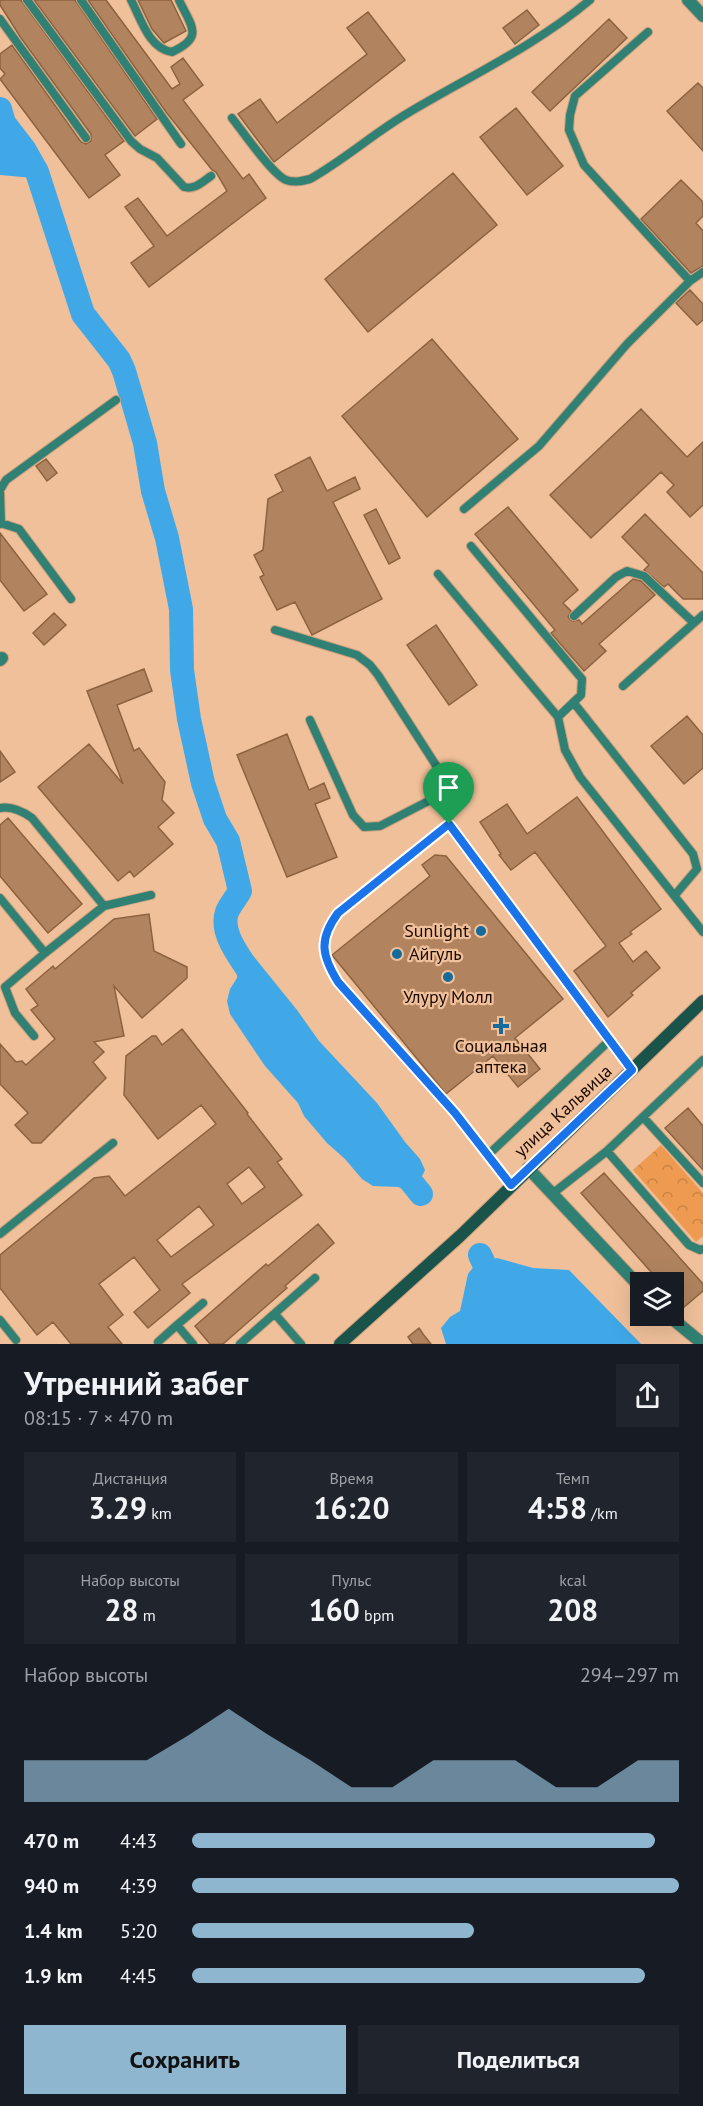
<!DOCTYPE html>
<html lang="ru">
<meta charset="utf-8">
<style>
:root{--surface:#171b24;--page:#20242c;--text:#f1f3f6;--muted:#9ea1a6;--accent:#8eb6ce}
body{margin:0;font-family:"PT Sans",sans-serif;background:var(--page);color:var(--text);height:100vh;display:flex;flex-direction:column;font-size:22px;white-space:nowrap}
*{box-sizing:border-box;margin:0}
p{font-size:20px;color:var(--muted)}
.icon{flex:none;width:33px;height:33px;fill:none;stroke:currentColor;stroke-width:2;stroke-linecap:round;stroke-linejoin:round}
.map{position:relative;height:1344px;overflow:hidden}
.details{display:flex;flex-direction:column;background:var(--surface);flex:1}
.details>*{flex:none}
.buttons{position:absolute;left:630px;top:1272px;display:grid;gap:12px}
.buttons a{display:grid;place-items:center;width:54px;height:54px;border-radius:0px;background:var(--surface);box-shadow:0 6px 24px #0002;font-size:30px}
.pin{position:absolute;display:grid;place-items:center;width:51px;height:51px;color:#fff;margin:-62px -26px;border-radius:50% 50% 50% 0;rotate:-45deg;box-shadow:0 0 6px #0007}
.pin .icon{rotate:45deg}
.round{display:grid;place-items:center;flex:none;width:63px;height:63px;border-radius:0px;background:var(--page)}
.overview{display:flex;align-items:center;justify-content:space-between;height:102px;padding:0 24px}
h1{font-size:33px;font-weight:800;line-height:45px}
.stats{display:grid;grid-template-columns:repeat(3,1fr);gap:9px;height:102px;padding:6px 24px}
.stats div{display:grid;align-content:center;border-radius:0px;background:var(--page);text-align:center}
.stats b{font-size:30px;font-weight:800}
.stats small{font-size:16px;font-weight:400}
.stats p{font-size:16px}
.chart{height:168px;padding:12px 24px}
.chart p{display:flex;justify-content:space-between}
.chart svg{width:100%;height:108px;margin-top:6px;fill:var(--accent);opacity:.7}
.action{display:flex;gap:12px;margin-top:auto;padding:12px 24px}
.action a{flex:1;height:69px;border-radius:0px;background:var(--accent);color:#111;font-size:24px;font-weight:800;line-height:69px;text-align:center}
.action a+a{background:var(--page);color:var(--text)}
ul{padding:0 24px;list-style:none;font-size:20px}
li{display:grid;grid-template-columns:96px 72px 1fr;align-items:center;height:45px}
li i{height:15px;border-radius:8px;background:var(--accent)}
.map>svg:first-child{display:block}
.park{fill:url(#park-crowns)}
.water{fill:#40a8e7}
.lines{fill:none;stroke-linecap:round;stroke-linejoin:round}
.river{stroke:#40a8e7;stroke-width:24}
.building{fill:#b1845f;stroke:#8d623f;stroke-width:1.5;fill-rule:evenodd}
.lane-casing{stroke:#ca9f7e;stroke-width:10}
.street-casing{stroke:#ca9f7e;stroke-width:14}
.secondary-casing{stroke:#ca9f7e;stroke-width:14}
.lane{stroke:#308173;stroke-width:8}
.street{stroke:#308173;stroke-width:12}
.secondary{stroke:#195349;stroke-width:12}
.route-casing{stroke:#fff;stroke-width:12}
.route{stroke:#1a73e8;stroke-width:8}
.poi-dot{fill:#146b9c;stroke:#f0c09a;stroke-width:2}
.labels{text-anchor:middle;stroke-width:4.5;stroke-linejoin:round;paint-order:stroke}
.poi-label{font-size:18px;fill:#1b0a01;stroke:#f0c09a}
.street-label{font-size:18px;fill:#1b0a01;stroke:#f0c09a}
</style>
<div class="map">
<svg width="703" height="1344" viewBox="0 0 703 1344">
<defs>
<pattern id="park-crowns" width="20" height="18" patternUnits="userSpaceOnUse" patternTransform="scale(1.5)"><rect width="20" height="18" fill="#ee9a50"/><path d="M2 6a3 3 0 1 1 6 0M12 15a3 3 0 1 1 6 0" fill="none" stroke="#cc8344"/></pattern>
</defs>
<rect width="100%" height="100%" fill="#f0c09a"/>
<path class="park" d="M661,1145L703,1193V1236L696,1242L633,1170Z"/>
<path class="water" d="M4,123L32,145L45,179L0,175V138Z
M242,942L297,1010L319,1041L377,1103L405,1142L420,1159L425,1170L414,1193L398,1187L373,1186L362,1179L345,1159L327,1143L304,1116L298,1103L265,1066L230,1014L227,1001L230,989L237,978L238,965L231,943Z
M497,1258L533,1268L569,1270L641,1344H446L441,1328L450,1317L460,1311L468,1274L475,1265Z"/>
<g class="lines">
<path class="river" d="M0,109L4,123L24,149L37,172L83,314L119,360L124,371L145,443L153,491L167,538L181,609L182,670L189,719L203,783L215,819L228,841L240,891C236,898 230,905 227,912C220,932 238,954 248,970
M396,1163L421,1194
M480,1255L496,1290L498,1291"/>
</g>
<path class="building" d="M0,0H21L124,141L105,155L120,175L89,198L0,79L5,74L0,68V54L12,45L81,142L86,144L91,141V134L21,38L0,5Z
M34,0H75L157,119L135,136Z
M88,0H106L172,89L180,84L171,67L183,58L203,85L183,100L243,179L249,174L266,198L149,287L131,263L154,246L125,207L138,198L167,236L227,191L216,172L212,170L166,112Z
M138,0H171L186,31L164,43L152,29Z
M527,10L539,25L515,44L503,28Z
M368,12L405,60L274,162L238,114L260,99L277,123L367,54L347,28Z
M609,19L627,38L550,111L532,92Z
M698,83L703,88V151L667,111Z
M516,108L563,166L527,195L480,137Z
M453,173L497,225L368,332L325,279Z
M681,180L703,202V216L696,223L703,231V266L691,273L641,219Z
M690,290L703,304V320L697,325L676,303Z
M432,339L518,439L427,517L342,416Z
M641,409L687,457L703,442V505L690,517L667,492L674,485L661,472L591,538L550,495Z
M310,457L327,491L355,477L360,489L333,502L382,599L312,635L295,602L277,610L260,577L264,575L254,555L263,550L268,499L283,491L275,475Z
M46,459L57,473L47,481L36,466Z
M508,507L578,590L563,603L571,611L568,617L572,621L579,620L582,624L633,579L641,581L655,595L599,644L606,651L584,671L551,633L555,630L475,534Z
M376,509L400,558L389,564L364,515Z
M645,514L703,573V599H683L668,584L664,587L644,570L649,565L622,537Z
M0,533L47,594L24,611L0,580Z
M54,613L66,625L44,645L33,633Z
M436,625L477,685L449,705L407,645Z
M144,669L152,691L117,705L134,751L139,748L165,782L162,800L174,813L158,827L173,844L134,877L130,871L118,881L38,787L89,744L123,784L87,691Z
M687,716L703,735V768L684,784L651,746Z
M287,734L309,790L324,783L330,798L315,804L337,857L287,877L237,755Z
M0,751L15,772L0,782Z
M577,797L661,909L630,932L632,934L619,943L633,962L646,951L660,968L631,993L633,995L608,1017L574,971L606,946L535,852L511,870L499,855L501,854L480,822L507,804L527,834Z
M8,818L82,904L48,933L0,876V825Z
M435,855L446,856L563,999L515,1038L540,1069L518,1087L493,1056L446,1094L332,955L430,876L422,865Z
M149,914L154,951L187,967V978L142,1018L114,986L124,1036L94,1042L104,1052L93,1062L106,1078L41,1143H32L15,1125L28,1113L0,1084V1044L16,1062L22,1061L26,1065L55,1039L31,1010L38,1005L26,989L53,966L55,969L114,919Z
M182,1029L248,1113L247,1114L282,1159L277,1162L302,1195L182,1284L190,1293L148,1328L134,1312L160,1290L134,1257L99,1284L123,1315L108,1327L122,1344H71L53,1322L37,1335L0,1288V1255L94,1178L109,1176L125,1196L216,1124L201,1105L158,1139L124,1095L126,1056L152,1036H156L162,1045ZM249,1167L265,1187L242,1204L227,1184ZM199,1206L214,1225L171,1257L157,1240Z
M688,1108L703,1126V1170L665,1128Z
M604,1173L703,1284V1291L683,1308L674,1297V1282H660L581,1193Z
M318,1224L334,1243L285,1286L287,1288L223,1344H210L195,1326L266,1264L268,1266Z
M419,1328L423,1334L431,1344H413L408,1337Z"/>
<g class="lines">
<defs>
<path id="lane" d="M27,0L131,141L140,149L157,158L184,187C195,190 202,182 211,176
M81,0L181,144
M131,0C141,19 149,49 172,52C205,37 191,26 179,0
M0,19L86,138
M648,32L575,96L570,115L569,130L584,165L690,281
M232,118C243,132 272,174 286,180C294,183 302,181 310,179C344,160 374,133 408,113C470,76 535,46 590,0
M464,509L539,446L627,344L690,281L703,272
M1,523L0,490L6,480L116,400
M0,524L1,523L19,529L71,599
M471,546L582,679L581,695L558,717
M438,574L558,717L565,750L580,777L703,932
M574,616L616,577L627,571L644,576L694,623
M275,630L357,655L370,665L378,675L439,770L446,792
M623,686L703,615
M574,703L693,854L697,869L675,895
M310,720L353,815L364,827L380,826L446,792L449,824
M0,808C12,806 22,811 32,818L104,906L45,953L0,898
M104,906L151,895
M34,1036L15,1013L5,987L45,953
M643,1117L703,1183
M607,1151L689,1245L700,1250L703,1249
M488,1155L610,1040
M511,1185L455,1113L338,982C322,956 318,940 338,913L449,824L632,1070
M552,1194L607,1151L703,1060
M0,1234L113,1143
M275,1314L301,1344
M0,1320L16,1340
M177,1325L203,1303
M158,1342L177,1325L193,1344
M240,1344L315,1278"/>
<path id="street" d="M688,0L703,16
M0,660L2,658
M528,1168L640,1287
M669,1316L703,1344"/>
<path id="secondary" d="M340,1344L460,1236L703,1001"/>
</defs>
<use href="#lane" class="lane-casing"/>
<use href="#street" class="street-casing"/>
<use href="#secondary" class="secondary-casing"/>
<use href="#lane" class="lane"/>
<use href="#street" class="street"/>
<use href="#secondary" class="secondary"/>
</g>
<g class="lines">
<defs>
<path id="route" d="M449,824L632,1070L511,1185L455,1113L338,982C322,956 318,940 338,913Z"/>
</defs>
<use href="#route" class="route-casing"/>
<use href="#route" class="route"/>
</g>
<g class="poi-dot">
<circle cx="481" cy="931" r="6"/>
<circle cx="397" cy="954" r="6"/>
<circle cx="448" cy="977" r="6"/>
<path d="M498 1017h6v6h6v6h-6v6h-6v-6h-6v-6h6z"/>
</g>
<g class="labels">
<g class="poi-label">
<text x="469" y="937" text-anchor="end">Sunlight</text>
<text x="409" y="960" text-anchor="start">Айгуль</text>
<text x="448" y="1003">Улуру Молл</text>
<text x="501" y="1052">Социальная<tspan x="501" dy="21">аптека</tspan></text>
</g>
<g class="street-label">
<text transform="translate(563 1111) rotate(-43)" y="6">улица Кальвица</text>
</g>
</g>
</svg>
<div class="buttons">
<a><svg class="icon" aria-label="layers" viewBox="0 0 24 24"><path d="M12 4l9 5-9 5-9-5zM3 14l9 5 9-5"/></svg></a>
</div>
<div class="pin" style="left:449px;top:824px;background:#1e9e55"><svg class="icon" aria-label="arrive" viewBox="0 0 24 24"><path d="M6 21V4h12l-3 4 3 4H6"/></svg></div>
</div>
<section class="details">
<div class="overview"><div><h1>Утренний забег</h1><p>08:15 · 7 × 470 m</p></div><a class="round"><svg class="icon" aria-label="share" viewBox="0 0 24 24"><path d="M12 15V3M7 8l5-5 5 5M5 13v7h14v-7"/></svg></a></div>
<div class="stats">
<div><p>Дистанция</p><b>3.29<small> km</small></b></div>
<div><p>Время</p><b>16:20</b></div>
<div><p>Темп</p><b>4:58<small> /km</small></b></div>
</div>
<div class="stats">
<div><p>Набор высоты</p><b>28<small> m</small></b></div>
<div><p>Пульс</p><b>160<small> bpm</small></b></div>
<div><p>kcal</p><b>208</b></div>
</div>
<div class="chart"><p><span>Набор высоты</span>294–297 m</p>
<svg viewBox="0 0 160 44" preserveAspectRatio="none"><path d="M0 44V27L10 27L20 27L30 27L40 17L50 6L60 17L70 27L80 38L90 38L100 27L110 27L120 27L130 38L140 38L150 27L160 27V44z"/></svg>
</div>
<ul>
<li><b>470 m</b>4:43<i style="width:95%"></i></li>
<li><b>940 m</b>4:39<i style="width:100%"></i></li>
<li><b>1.4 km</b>5:20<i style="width:58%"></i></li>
<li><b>1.9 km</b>4:45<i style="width:93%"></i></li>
</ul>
<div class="action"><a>Сохранить</a><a>Поделиться</a></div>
</section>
